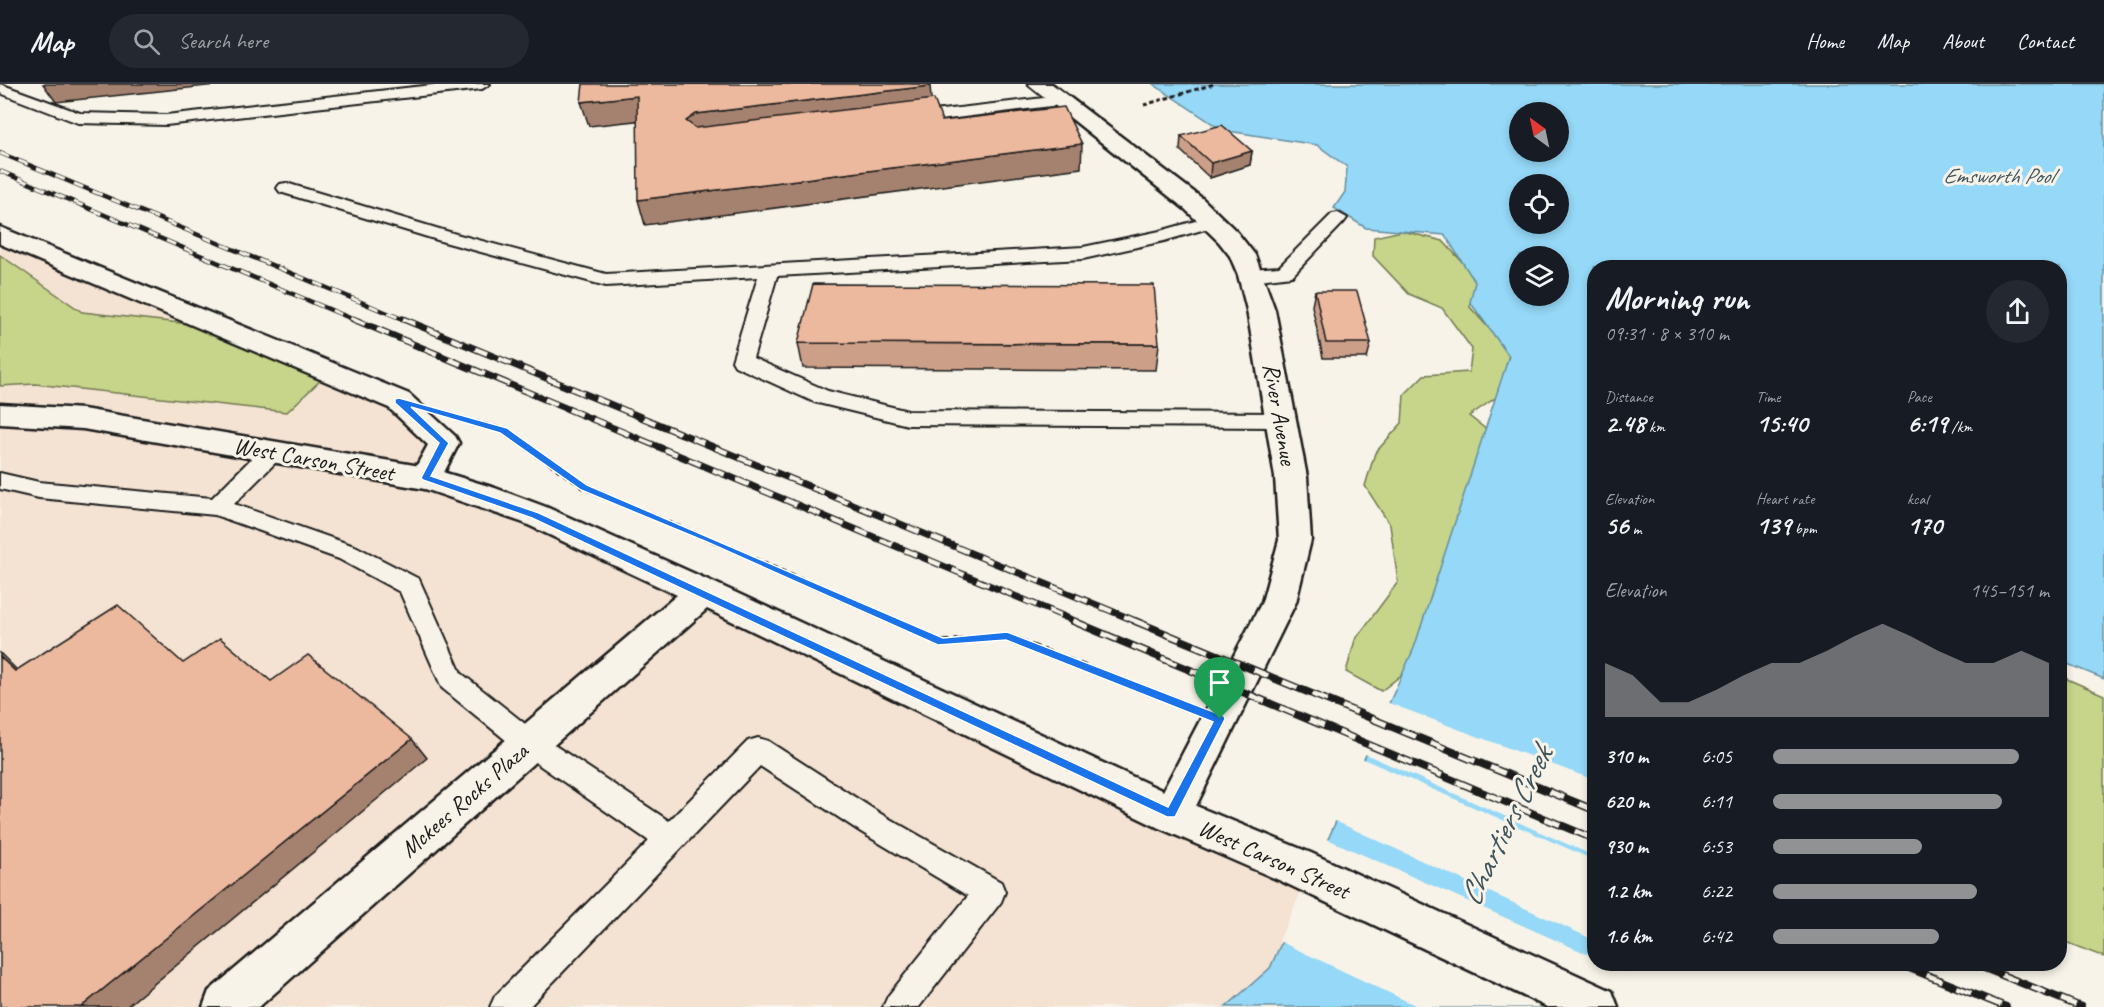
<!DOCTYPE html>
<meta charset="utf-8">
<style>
:root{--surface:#171b24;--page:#242831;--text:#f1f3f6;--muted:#9ea1a6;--line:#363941;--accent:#919294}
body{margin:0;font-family:Caveat,sans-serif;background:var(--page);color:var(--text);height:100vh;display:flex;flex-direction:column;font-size:22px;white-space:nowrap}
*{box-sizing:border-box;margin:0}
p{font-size:20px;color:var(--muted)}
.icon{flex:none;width:33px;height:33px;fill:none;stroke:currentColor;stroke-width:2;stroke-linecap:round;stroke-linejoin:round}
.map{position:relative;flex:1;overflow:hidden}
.sheet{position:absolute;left:1587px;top:176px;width:480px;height:711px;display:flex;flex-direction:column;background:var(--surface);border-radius:24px;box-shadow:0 3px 9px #0003}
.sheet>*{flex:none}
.needle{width:39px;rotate:327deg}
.tools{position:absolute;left:1509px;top:18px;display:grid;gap:12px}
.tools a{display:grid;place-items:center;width:60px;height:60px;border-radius:50%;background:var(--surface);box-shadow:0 3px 9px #0003;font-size:30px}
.pin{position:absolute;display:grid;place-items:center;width:51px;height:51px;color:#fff;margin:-62px -26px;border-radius:50% 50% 50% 0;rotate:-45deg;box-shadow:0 0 6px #0007}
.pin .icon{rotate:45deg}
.round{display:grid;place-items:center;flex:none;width:63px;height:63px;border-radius:32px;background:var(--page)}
.overview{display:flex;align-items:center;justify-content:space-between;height:102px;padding:0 18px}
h1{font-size:33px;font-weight:700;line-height:45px}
.metrics{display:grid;grid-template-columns:repeat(3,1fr);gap:9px;height:102px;padding:6px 18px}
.metrics div{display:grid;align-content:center}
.metrics b{font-size:26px;font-weight:700}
.metrics small{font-size:16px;font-weight:400}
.metrics p{font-size:16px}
.chart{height:168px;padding:12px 18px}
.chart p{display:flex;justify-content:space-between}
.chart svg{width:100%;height:108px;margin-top:6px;fill:var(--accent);opacity:.7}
ul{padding:0 18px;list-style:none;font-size:20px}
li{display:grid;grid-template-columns:96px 72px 1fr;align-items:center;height:45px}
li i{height:15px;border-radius:8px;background:var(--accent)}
header{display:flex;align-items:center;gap:36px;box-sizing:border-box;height:84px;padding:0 30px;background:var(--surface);border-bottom:2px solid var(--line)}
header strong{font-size:28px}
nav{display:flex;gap:33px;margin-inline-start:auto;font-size:21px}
.search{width:420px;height:54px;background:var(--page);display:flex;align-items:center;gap:15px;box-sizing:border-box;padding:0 21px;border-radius:33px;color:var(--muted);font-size:22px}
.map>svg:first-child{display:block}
.built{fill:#f4e2d2}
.green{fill:#c6d589;stroke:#717852;stroke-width:1.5}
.water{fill:#95d8f7;stroke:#658d9f;stroke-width:1.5;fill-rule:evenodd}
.pier{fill:#f7f3e8}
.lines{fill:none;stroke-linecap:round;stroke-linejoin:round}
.service-casing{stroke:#1c1c1c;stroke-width:4}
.minor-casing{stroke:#1c1c1c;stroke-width:5}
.tertiary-casing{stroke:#1c1c1c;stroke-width:5}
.path-far2{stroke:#1c1c1c;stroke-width:3;stroke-dasharray:4.5 3;stroke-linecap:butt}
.path-far1{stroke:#1c1c1c;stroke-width:4;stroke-dasharray:5 4.5;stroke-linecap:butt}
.path{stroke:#1c1c1c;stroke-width:4.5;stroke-dasharray:8 5;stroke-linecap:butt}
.service{fill:#f7f3e8;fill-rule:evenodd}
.minor{fill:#f7f3e8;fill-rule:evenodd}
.tertiary{fill:#f7f3e8;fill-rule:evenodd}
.rail-far2-casing{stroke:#1c1c1c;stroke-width:4.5}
.rail-far1-casing{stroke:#1c1c1c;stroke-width:7}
.rail-casing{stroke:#1c1c1c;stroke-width:8}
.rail-far2{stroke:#f7f3e8;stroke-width:3;stroke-dasharray:10;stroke-linecap:butt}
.rail-far1{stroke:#f7f3e8;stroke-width:4.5;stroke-dasharray:13;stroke-linecap:butt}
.rail{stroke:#f7f3e8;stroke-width:5;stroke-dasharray:16;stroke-linecap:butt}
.wall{fill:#cb9f88;stroke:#1c1c1c;stroke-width:1.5}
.shaded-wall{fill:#a5826f;stroke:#1c1c1c;stroke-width:1.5}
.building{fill:#ecb99e;stroke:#1c1c1c;stroke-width:1.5}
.route{fill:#1a73e8;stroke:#fff;stroke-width:1.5;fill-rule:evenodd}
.labels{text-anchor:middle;stroke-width:6;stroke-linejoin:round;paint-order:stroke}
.far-water-label{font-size:22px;font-style:italic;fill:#40545e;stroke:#f7f3e8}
.street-label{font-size:24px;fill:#1c1c1c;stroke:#f7f3e8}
.near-water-label{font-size:32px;font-style:italic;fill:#40545e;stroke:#f7f3e8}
</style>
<header>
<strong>Map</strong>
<div class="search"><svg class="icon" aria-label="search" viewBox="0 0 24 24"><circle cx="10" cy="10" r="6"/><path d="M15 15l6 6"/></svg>Search here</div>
<nav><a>Home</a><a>Map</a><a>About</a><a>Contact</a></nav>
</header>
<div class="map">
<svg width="2104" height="923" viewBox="0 0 2104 923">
<rect width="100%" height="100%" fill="#f7f3e8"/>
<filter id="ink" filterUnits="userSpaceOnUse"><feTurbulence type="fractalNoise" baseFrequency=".0167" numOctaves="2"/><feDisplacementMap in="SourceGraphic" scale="12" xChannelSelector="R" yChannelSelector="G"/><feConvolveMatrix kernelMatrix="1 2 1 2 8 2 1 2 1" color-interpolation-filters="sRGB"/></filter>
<g filter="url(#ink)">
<path class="built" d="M0,151L399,317L444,359L426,393L1311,790L1270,884L1226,923H0Z"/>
<path class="green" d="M1402,147L1443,157L1479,196L1470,223L1509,267L1504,308L1469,332L1505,360L1409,585L1381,607L1346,588L1355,556L1398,498L1390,441L1365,402L1375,369L1402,339L1404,311L1424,291L1469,288L1472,265L1442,224L1409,210L1373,172L1374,153Z
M0,171L82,228L207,242L325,292L287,328L35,300L0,302Z
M2060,592L2104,611V873L2060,856Z"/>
<path class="water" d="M1153,0H2104V595L2060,577V183H1594V879H1625L1605,923H1226L1270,884L1414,564L1509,272L1470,218L1475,198L1445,151L1366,144L1334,124L1345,108L1347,83L1317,61L1222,46ZM1520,28H1558V68H1520ZM1520,100H1558V140H1520ZM1520,172H1558V212H1520Z"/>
<path class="pier" d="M1386,618L1594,696V772L1363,669Z
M1361,674L1594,776V856L1333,736Z
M1325,754L1594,873V879H1608L1625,886L1609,923H1419L1279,857Z"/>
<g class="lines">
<defs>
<path id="service" d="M0,0L80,29L166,31L441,0H490L482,5L166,41L78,39L0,9Z
M1061,12L1069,17L1067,20L908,40L900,35L908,30Z
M286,99L456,150L606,190L1083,163L1160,147L1213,132L1219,133L1222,137L1219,141L1164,157L1083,175L777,192L753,274L828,307L908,327L1281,329L1289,331L1292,336L1289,341L1281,343L908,341L814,318L735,282L732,277L758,193L606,202L444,158L280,108L277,104L280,100Z
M1338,129L1347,134L1344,138L1292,192L1251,197L1241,191L1251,185L1279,183L1332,130Z
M272,360L280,362L283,368L280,374L234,420L357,463L419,495L461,589L539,651L669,737L748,657L758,654L768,657L881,730L1001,798L1005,808L1001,818L919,923H883L888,912L968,812L861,748L760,682L529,923H490L495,912L649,757L519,667L442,604L400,508L339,475L215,431L39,414L0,405V389L39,398L212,414L264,362Z"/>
<path id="minor" d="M0,320L83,325L426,383L495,404L546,423L715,499L1185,717L1191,730L1185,743L1171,748L1157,743L707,525L259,923H203L209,907L677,511L524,439L425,405L83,345L0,340Z"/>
<path id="tertiary" d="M1028,0H1052L1203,115L1237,148L1255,171L1275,226L1307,393L1311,456L1296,518L1196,722L1311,769L1612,907L1618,923H1547L1281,797L1157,743L1151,730L1262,518L1279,456L1275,393L1247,226L1238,191L1230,172L1219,158L1185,125Z
M0,143L409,310L455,352L459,359L437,402L426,405L415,402L410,394L428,361L389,324L0,160Z"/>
</defs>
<use href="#service" class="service-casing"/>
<use href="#minor" class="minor-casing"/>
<use href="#tertiary" class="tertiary-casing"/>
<path class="path-far2" d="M1144,21L1214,0"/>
<path class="path-far1" d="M475,338L504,346L584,404L711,456L897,538"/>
<path class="path" d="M894,537L942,558L1007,552L1183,620"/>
<use href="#service" class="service"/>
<use href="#minor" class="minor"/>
<use href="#tertiary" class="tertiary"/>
<defs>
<path id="rail-far2" d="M0,69L407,237
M0,87L357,237"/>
<path id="rail-far1" d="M353,235L1077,538
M403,235L1138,538"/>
<path id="rail" d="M1073,537L1594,755
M1135,537L1594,726
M1897,879L2006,923
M1972,879L2081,923"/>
</defs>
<use href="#rail-far2" class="rail-far2-casing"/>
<use href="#rail-far1" class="rail-far1-casing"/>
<use href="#rail" class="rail-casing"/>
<use href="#rail-far2" class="rail-far2"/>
<use href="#rail-far1" class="rail-far1"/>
<use href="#rail" class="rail"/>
</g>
<path class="wall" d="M1181,52L1252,67L1250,81L1210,94L1180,66Z
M1315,207L1371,259L1367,274H1323L1312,222Z
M798,259L1159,260L1156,286L803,284Z"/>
<path class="shaded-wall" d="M43,0H226L56,18Z
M930,2L932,26L702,54L686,37L696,30Z
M637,12L644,36L589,42L581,18Z
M1082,60L1081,84L645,141L638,116Z
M1252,67L1250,81L1210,94L1211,79Z
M0,569L38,607L15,587L0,573Z
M412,655L427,674L126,923H81Z"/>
<path class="building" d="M583,0H929L930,2L696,30L686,37L696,44L934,15L942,37L1064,23L1082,60L638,116L637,12L581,18Z
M1222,41L1252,67L1211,79L1181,52Z
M813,200L1154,201L1159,260L798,259Z
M1315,207H1357L1371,259H1326Z
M118,521L183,579L220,554L271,597L308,571L412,655L81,923H0V573L15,587Z"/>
</g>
<path class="route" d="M399,314L507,344L587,401L943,554L1007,548L1224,632L1225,635L1175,733H1167L532,434L423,396L421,394L439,359L395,319V315ZM411,323L500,349L581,406L707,458L938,561L1006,556L1213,638L1168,723L539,429L431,392L449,359Z"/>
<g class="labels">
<g class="far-water-label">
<text x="1998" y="99">Emsworth Pool</text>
</g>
<g class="street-label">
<text transform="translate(1280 330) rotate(80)" y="8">River Avenue</text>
<text transform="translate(314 375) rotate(10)" y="8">West Carson Street</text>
<text transform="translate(464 716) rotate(-41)" y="8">Mckees Rocks Plaza</text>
<text transform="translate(1274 775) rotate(24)" y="8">West Carson Street</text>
</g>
<g class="near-water-label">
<text transform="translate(1505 742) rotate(-64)" y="11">Chartiers Creek</text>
</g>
</g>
</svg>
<div class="tools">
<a><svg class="needle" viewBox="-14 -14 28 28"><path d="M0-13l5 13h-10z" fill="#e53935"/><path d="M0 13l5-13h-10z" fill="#9ea1a6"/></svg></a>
<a><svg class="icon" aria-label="locate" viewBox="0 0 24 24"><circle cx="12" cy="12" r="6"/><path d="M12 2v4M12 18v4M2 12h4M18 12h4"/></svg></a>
<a><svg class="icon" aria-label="layers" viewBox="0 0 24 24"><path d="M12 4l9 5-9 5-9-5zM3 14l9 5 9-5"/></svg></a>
</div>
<div class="pin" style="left:1220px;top:635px;background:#1e9e55"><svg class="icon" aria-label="arrive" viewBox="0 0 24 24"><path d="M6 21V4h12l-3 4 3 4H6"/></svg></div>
<section class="sheet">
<div class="overview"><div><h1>Morning run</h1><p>09:31 · 8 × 310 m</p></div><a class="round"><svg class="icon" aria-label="share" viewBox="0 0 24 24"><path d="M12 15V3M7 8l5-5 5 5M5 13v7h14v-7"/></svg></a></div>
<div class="metrics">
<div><p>Distance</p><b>2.48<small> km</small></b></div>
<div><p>Time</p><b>15:40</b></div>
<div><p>Pace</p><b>6:19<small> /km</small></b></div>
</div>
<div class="metrics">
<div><p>Elevation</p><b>56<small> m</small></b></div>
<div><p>Heart rate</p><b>139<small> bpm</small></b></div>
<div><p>kcal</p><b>170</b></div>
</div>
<div class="chart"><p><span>Elevation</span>145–151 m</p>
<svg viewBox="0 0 160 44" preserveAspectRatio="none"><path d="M0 44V22L10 27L20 38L30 38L40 33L50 27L60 22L70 22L80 17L90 11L100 6L110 11L120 17L130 22L140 22L150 17L160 22V44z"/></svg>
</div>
<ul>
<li><b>310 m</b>6:05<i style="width:89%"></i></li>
<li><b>620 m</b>6:11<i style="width:83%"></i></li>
<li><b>930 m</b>6:53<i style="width:54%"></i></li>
<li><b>1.2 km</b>6:22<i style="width:74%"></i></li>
<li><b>1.6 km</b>6:42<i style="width:60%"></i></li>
</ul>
</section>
</div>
